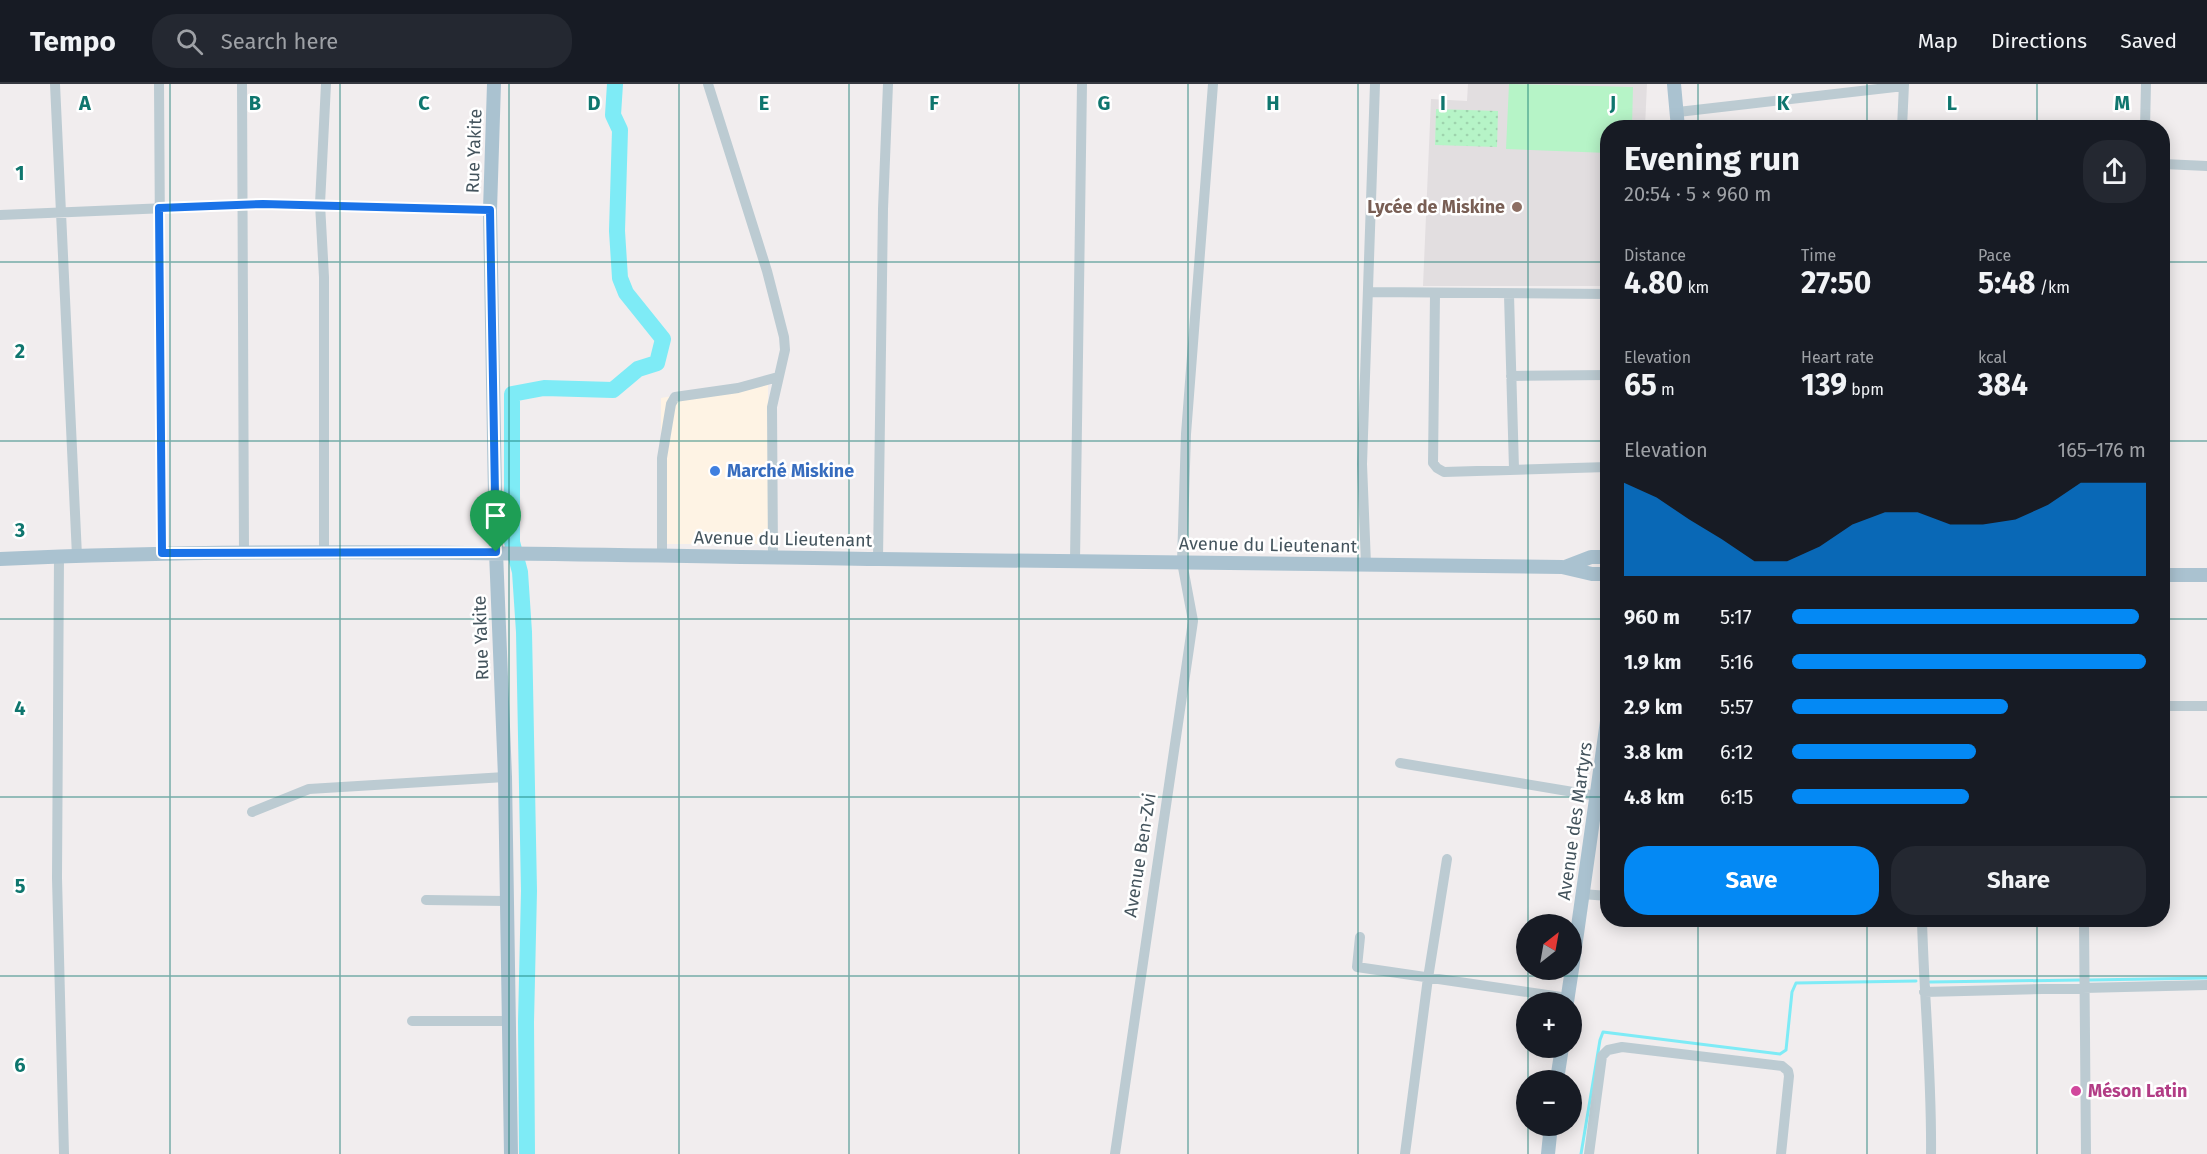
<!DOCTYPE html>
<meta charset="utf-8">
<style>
:root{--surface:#171b24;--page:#242831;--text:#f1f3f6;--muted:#9ea1a6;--line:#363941;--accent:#0489f4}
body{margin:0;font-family:"Fira Sans",sans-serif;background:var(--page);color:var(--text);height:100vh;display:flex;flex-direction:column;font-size:22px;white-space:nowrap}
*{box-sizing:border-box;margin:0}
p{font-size:20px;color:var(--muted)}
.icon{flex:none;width:33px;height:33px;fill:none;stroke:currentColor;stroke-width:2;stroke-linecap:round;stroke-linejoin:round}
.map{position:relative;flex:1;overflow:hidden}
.details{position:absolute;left:1600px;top:36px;width:570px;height:807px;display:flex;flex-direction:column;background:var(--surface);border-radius:24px;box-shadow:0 3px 15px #0003}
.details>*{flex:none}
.needle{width:39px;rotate:31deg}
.tools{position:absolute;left:1516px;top:830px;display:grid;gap:12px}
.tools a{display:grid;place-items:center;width:66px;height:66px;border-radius:50%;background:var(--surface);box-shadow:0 3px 15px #0003;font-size:30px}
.pin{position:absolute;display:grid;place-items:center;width:51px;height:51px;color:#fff;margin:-62px -26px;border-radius:50% 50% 50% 0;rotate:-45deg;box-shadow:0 0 6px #0007}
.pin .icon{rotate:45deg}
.round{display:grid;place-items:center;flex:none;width:63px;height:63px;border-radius:24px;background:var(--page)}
.summary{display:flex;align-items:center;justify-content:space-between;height:102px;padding:0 24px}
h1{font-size:33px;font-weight:700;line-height:45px}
.stats{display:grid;grid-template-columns:repeat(3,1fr);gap:9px;height:102px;padding:6px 24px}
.stats div{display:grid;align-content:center}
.stats b{font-size:30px;font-weight:700}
.stats small{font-size:16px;font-weight:400}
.stats p{font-size:16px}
.chart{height:168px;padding:12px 24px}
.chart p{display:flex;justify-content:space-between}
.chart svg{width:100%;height:108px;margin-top:6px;fill:var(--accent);opacity:.7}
.primary-button{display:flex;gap:12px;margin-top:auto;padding:12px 24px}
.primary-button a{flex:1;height:69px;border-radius:24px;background:var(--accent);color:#fff;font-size:24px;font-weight:700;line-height:69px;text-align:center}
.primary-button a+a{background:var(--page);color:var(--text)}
ul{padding:0 24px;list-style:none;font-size:20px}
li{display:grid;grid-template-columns:96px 72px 1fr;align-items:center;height:45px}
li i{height:15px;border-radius:8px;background:var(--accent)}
header{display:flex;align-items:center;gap:36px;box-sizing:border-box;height:84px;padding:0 30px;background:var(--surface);border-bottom:2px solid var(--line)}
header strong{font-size:28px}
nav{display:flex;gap:33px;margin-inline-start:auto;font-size:21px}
.search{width:420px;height:54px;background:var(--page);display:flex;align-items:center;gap:15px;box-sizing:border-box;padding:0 21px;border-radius:24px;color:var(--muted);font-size:22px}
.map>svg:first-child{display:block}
.commercial{fill:#fef3e4}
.education{fill:#e2dee0}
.park{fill:url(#park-dots)}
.pitch{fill:#b6f4c7}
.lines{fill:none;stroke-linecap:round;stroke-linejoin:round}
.stream{stroke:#7eebf6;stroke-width:3}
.river{stroke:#7eebf6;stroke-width:16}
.minor{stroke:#bccbd2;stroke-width:10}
.major{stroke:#aac2d0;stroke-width:14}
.route-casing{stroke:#fff;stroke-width:12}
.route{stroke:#1a73e8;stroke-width:8}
.grid{fill:none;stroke:#0f766e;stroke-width:1.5;stroke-opacity:0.55}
.education-dot{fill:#8d6e63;stroke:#fff;stroke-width:2}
.shop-dot{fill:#3f7fe0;stroke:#fff;stroke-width:2}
.hotel-dot{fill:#d1479c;stroke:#fff;stroke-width:2}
.labels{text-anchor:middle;stroke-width:5;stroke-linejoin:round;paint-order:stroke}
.street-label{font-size:18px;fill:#44545d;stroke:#fff}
.education-label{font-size:18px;font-weight:bold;fill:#785e54;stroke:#fff;text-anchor:end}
.shop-label{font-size:18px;font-weight:bold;fill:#366cbe;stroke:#fff;text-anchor:start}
.hotel-label{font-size:18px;font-weight:bold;fill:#b23c85;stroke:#fff;text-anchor:start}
.grid-label{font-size:20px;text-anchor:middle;font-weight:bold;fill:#0f766e;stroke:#fff;stroke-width:5;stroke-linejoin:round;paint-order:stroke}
</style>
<header>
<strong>Tempo</strong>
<div class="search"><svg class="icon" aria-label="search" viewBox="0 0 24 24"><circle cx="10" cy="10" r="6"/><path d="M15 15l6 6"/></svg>Search here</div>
<nav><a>Map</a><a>Directions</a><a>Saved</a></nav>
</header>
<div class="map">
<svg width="2207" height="1070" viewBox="0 0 2207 1070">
<defs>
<pattern id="park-dots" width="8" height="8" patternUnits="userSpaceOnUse" patternTransform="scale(1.5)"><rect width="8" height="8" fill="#b6f4c7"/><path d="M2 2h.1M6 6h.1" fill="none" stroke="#9ed3ad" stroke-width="1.8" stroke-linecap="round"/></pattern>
</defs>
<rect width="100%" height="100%" fill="#f1edee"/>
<path class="commercial" d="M768,295V460H661V314Z"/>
<path class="education" d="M1468,0H1647L1645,43L1608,44V202H1423L1431,15L1467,17Z"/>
<path class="park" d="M1436,25L1498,27L1497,63L1435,61Z"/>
<path class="pitch" d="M1509,0L1633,3L1632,43L1608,44V69L1506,65Z"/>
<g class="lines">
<path class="stream" d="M2089,896L2207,894
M1930,898L2081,896
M1581,1070L1600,956L1603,948L1780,970L1786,966L1792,908L1796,899L1916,897"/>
<path class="river" d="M527,1070L526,938L529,807L524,548L520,488L512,458V310L544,304L613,306L638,285L657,279L663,255L626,209L620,194L617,147L620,46L613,31L615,0"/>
<path class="minor" d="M55,0L77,472
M159,0L162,469
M242,0L244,468
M708,0L767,187L784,253L785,266L772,323L773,473
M1678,28L1904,2
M1902,44L1904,0
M2145,44L2146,0
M2163,80L2207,82
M0,131L263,120L490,126
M1368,208L1608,210
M1435,210L1433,379L1437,384L1444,388L1608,383
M1509,211L1514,385
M1511,292L1608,291
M324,469V193L320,120L326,0
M662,471V374L671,320L675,313L738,304L778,293
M59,472L57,794L64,1070
M878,475L883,125L888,0
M1075,477L1082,0
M1366,480L1362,380L1375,0
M2163,622H2207
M1400,679L1597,712
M252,728L309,705L505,693
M1582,810L1608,812
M426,816L506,817
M1922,836C1924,914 1932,992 1931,1070
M2084,836L2086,1070
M1360,853L1357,883L1568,914
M1924,908L2207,901
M412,937H509
M1115,1070L1193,537L1182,478L1186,350L1213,0
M1405,1070L1428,894L1447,775
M1589,1070L1602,972L1608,966L1622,963L1782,982L1788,987L1789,992L1781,1070"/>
<path class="major" d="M494,0L490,126L496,468L505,693L511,1070
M1674,0L1678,44
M0,475C293,462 586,471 879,475C1106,479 1334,480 1562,483L1592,490H1608
M1565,483L1591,473H1608
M2163,491H2207
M1572,885L1608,630
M1567,918L1572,885
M1557,996L1562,963
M1548,1070L1551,1041"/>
</g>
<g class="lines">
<defs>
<path id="route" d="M263,120L490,126L496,468L162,469L159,124Z"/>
</defs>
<use href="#route" class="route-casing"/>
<use href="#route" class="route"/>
</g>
<path class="grid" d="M170,0V1070M340,0V1070M509,0V1070M679,0V1070M849,0V1070M1019,0V1070M1188,0V1070M1358,0V1070M1528,0V840M1698,0V44M1867,0V44M2037,0V44M0,178H1608M2163,178H2207M0,357H1608M2163,357H2207M0,535H1608M2163,535H2207M0,713H1608M2163,713H2207M1698,836V1070M1867,836V1070M2037,836V1070M1528,885V918M0,892H2207M1528,963V996M1528,1041V1070"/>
<circle class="education-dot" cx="1517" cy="123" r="6"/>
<circle class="shop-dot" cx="715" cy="387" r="6"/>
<circle class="hotel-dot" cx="2076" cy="1007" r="6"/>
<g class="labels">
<g class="street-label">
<text transform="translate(474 67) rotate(-88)" y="6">Rue Yakite</text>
<text transform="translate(783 455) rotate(1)" y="6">Avenue du Lieutenant</text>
<text transform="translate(1268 461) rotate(1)" y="6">Avenue du Lieutenant</text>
<text transform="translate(481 554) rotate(-92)" y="6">Rue Yakite</text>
<text transform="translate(1575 737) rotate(-82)" y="6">Avenue des Martyrs</text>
<text transform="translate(1140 771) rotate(-81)" y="6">Avenue Ben-Zvi</text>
</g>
<g class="education-label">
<text x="1505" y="129">Lycée de Miskine</text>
</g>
<g class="shop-label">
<text x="727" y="393">Marché Miskine</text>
</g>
<g class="hotel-label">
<text x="2088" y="1013">Méson Latin</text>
</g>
</g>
<g class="grid-label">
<text x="85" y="26">A</text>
<text x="255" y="26">B</text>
<text x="424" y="26">C</text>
<text x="594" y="26">D</text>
<text x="764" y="26">E</text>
<text x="934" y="26">F</text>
<text x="1104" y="26">G</text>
<text x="1273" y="26">H</text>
<text x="1443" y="26">I</text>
<text x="1613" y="26">J</text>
<text x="1783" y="26">K</text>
<text x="1952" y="26">L</text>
<text x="2122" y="26">M</text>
<text x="20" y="96">1</text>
<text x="20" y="274">2</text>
<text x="20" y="453">3</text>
<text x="20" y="631">4</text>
<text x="20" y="809">5</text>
<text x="20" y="988">6</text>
</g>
</svg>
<div class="tools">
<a><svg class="needle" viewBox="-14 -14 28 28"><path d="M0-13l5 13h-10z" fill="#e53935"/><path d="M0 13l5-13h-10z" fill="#9ea1a6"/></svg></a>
<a>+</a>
<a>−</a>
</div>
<div class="pin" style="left:496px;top:468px;background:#1e9e55"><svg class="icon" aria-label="arrive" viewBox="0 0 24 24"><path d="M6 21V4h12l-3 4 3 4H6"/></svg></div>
<section class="details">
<div class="summary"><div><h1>Evening run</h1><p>20:54 · 5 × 960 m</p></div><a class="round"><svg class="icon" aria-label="share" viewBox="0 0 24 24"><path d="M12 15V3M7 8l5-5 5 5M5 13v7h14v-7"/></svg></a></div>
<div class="stats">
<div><p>Distance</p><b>4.80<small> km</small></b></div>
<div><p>Time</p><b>27:50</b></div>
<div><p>Pace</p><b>5:48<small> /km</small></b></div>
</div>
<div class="stats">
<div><p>Elevation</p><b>65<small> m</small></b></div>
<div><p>Heart rate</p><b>139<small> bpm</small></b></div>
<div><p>kcal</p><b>384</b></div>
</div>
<div class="chart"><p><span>Elevation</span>165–176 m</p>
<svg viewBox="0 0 160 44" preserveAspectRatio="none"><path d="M0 44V6L10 12L20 21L30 29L40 38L50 38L60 32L70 23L80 18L90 18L100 23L110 23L120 21L130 15L140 6L150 6L160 6V44z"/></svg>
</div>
<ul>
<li><b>960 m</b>5:17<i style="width:98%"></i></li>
<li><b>1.9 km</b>5:16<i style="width:100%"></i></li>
<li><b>2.9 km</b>5:57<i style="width:61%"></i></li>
<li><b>3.8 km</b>6:12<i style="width:52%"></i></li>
<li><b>4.8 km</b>6:15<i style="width:50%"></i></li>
</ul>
<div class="primary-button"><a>Save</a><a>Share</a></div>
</section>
</div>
